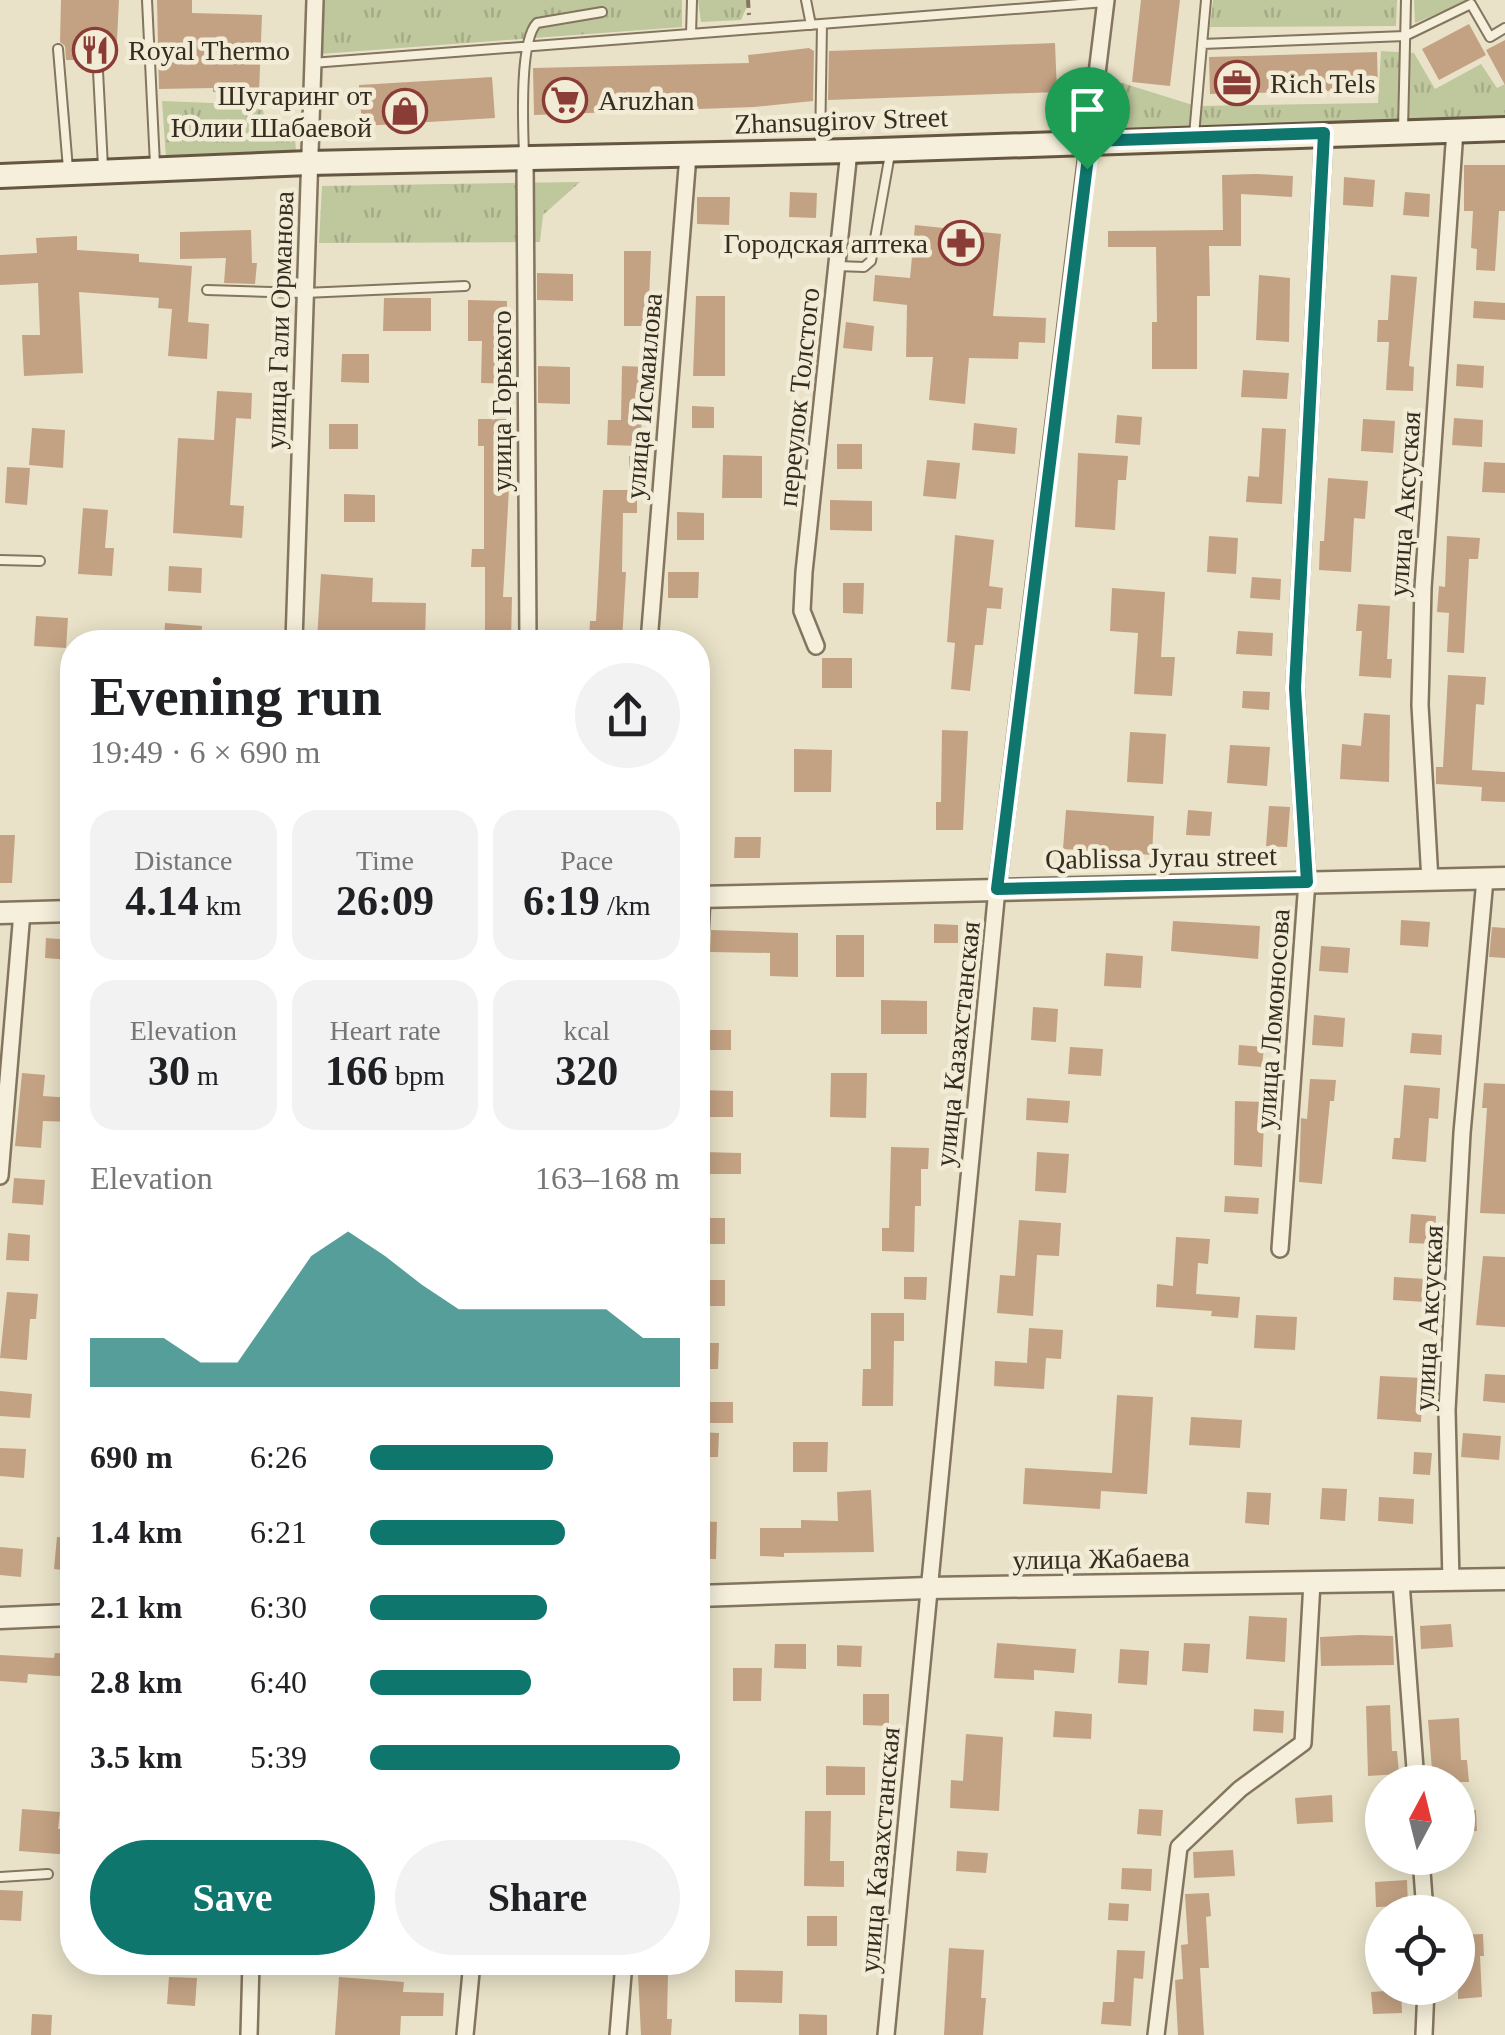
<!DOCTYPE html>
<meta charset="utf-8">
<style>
:root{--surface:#fff;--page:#f2f2f2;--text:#202124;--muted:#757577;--accent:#0f766e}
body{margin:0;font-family:Georgia,serif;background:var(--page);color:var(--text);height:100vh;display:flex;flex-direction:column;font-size:38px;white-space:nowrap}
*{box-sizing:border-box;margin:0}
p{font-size:32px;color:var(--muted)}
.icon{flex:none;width:55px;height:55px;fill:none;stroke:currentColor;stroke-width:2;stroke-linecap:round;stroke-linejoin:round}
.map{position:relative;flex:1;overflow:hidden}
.panel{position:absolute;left:60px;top:630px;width:650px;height:1345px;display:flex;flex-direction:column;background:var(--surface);border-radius:40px;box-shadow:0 5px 25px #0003}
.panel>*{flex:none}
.needle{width:65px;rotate:7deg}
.controls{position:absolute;left:1365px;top:1765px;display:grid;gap:20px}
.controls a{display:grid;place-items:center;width:110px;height:110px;border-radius:50%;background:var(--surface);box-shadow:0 5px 25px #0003;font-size:50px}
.pin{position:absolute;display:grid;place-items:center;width:85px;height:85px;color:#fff;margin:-102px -42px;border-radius:50% 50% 50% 0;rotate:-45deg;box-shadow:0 0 10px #0007}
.pin .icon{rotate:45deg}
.round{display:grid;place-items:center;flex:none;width:105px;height:105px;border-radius:52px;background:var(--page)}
.head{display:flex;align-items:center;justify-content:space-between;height:170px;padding:0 30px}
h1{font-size:55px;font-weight:800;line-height:75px}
.figures{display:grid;grid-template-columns:repeat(3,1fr);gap:15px;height:170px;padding:10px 30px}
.figures div{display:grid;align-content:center;border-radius:25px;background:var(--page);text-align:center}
.figures b{font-size:42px;font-weight:800}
.figures small{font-size:28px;font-weight:400}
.figures p{font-size:28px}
.chart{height:280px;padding:20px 30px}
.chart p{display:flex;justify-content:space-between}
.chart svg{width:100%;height:180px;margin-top:10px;fill:var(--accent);opacity:.7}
.primary-button{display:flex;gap:20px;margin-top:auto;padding:20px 30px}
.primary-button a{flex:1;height:115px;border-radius:60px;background:var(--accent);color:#fff;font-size:40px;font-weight:800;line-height:115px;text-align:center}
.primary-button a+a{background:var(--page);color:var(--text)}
ul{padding:0 30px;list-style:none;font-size:32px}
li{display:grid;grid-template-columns:160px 120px 1fr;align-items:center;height:75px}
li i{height:25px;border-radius:12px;background:var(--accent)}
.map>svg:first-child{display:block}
.grass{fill:url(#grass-tufts)}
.building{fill:#c3a283}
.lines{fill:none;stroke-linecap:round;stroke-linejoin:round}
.service-casing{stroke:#84755f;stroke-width:12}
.minor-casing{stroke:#84755f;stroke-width:20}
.tertiary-casing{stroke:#84755f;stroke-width:25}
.secondary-casing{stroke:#665742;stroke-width:28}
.path{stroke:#84755f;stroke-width:4;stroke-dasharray:8 5;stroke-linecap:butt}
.service{stroke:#f5efdb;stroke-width:8}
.minor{stroke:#f5efdb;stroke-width:15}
.tertiary{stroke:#f5efdb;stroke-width:20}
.secondary{stroke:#f5efdb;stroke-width:22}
.route-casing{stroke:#fff;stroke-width:20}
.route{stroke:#0f766e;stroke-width:12}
.labels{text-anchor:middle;stroke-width:9;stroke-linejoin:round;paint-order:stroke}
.poi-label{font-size:28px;fill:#362d21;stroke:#f2ecd7;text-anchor:start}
.street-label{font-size:28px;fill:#362d21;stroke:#f2ecd7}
</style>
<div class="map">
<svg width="1505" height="2035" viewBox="0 0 1505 2035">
<defs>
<pattern id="grass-tufts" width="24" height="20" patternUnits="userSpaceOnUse" patternTransform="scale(2.5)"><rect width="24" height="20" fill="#bfc79d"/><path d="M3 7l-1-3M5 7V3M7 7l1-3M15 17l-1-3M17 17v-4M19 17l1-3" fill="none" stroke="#a5ab87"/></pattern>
</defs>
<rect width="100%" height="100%" fill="#e9e2c8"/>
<path class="grass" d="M322,0H682V27L320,54Z
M698,0H750L741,20L701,22Z
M1213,0H1397L1396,26L1210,27Z
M1414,0H1470L1415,23Z
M1381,51L1414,53L1435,89L1481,64L1497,88L1505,84V122L1098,133L1106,78L1196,106L1378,103Z
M162,101L262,105L265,120L294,121L296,153L166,158Z
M580,182L543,215L540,242L319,243L322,186Z"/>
<path class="building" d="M61,0H119L116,60H66L65,46L60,42Z
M157,0H192V13L262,15L259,93L213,92V88L159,89Z
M1141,0H1180L1170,86L1132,82Z
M1469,24L1486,55L1439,80L1422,49Z
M1505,40V85L1486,50Z
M1055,43L1057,92L828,100L829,51Z
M809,48L814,51L813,101L754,107L534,115L533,68L749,63L748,55Z
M1377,52L1378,90L1210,94L1209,57Z
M492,77L495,118L362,126L359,85Z
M1464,165H1505V211H1499L1495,271L1476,270L1477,249L1471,248L1473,211H1464Z
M1256,174L1293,176L1292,197L1241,194V246H1209L1210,296H1197V369H1152V322H1157L1156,247H1108V231L1223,230L1222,175Z
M1344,177L1375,180L1373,207L1343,205Z
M790,192L817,193L816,218L789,217Z
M1405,192L1430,194L1429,217L1403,215Z
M697,197H730L729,225L697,224Z
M915,225L1001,234L993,316L1046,318L1045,343L1019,342L1018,359L969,358L965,404L929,400L933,357H906L907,305L873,301L875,275L910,278Z
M251,230L252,263H257L255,284L224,283L226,258L180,259V232Z
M77,236V250L139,254V262L192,266L188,322L209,324L207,359L168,356L172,309L158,308L159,298L79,292L83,373L24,376L22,335H40L38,283L0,285V255L37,253L36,238Z
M624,251H651L648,326H624Z
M537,273L573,274V301L537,300Z
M1259,275L1290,278L1289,342L1256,340Z
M1391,275L1417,277L1409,366L1414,367L1413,391L1386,390L1389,342H1377L1378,320H1388Z
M696,296H725V376H693Z
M384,298H431V331H383Z
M468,300L507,301L506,352H510V366H515V384L481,383L482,341H468Z
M1474,301L1505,303V320L1473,318Z
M846,322L874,326L872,351L843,348Z
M342,354H369V383L341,382Z
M1457,364L1484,366L1483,388L1456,386Z
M538,366L570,367V404L538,403Z
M622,366L647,367V392H642L641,446L607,445L608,420H621Z
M1243,370L1289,373L1287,399L1241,397Z
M217,391L252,393L251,419L236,418L230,505L244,506L242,538L173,533L178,438L214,440Z
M692,406L714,407V428H692Z
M1117,415L1142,417L1140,445L1115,443Z
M1454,418L1483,420L1482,447L1452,445Z
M478,419H506L505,465H509V488L503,597H512L511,642H485V567H471L472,549H484V446H478Z
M1363,419L1395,421L1393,453L1361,451Z
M974,423L1017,428L1015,454L972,450Z
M329,424H358V449H329Z
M32,428L65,430L63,468L29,465Z
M1262,428L1286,429L1282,504L1246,502L1248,476L1259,477Z
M837,444H862V469H837Z
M1078,453L1128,456L1126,480H1118L1115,530L1075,527Z
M723,455L762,456V498H722Z
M629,456H649V476H629Z
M927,460L960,463L956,499L923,496Z
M1484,462L1505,463V493L1482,492Z
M7,467L30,468L27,505L5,503Z
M1328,478L1368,481L1365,519L1354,518L1351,572L1319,570L1320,541H1324Z
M603,490H637V513H623L622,572H626L622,642H589L590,621H596Z
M344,494L375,495V522H344Z
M830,500L872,501V531L830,530Z
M83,508L108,510L105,548H114L112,576L78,574Z
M677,512L704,513V540H677Z
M955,535L994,540L989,586L1003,588L1001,609L987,608L983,645H975L970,691L951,689L955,643L947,642Z
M1209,536L1238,538L1236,574L1207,572Z
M1447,536L1480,538L1478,559H1469L1464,653L1447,652L1449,613L1437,612L1439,586L1445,587Z
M169,566L202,568L201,593L168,591Z
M668,572H699L698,598H668Z
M321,574L373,578L372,602L426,603L425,640L370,639L369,642L317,640Z
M1252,577L1281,579L1280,600L1250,598Z
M843,583H864L863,614L843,613Z
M1112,588L1165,592L1161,657H1175L1172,696L1134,694L1138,633L1110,631Z
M1358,604L1390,606L1387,659H1392L1391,678L1359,676L1362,631H1356Z
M36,616L68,618L66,648L34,646Z
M165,623L202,626L201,642H164Z
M1238,631L1273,633L1272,656L1236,654Z
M822,658H852V688H822Z
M1448,675L1486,677L1484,705L1476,704L1472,770L1505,772V802L1481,801L1482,787L1436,784V767H1443Z
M1243,691L1270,692L1269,710L1242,708Z
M1364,713L1390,715L1389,782L1340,779L1342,744L1361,746Z
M942,730L968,731L963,830H936V802H941Z
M1130,732L1166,734L1163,784L1127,782Z
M1230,745L1270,747L1267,786L1227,783Z
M794,749L832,750L831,792H794Z
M1269,806L1290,807L1287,847L1266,846Z
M1066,810L1154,816L1152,855L1063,849Z
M1188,810L1212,812L1210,836L1186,835Z
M0,835H15L12,883H0Z
M735,837H761L760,858H734Z
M1401,920L1430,922L1428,947L1400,945Z
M1173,921L1260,926L1258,959L1171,951Z
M934,924L958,925V943H934Z
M1492,927L1505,928V958L1489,957Z
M711,930L798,933V977L770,976V953L710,952Z
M836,935H864V977H836Z
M46,938L72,940V960L45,958Z
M1321,946L1350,948L1348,973L1319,971Z
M1106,953L1143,956L1141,988L1104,986Z
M881,1000L927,1001V1034H881Z
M1033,1007L1058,1009L1056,1042L1031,1040Z
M1314,1015L1345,1018L1343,1047L1312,1045Z
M708,1030H731V1050H708Z
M1412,1033L1442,1035L1441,1055L1410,1053Z
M1239,1045L1264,1047L1262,1067L1238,1065Z
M1070,1047L1103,1049L1101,1076L1068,1074Z
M22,1073L45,1075L43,1096L72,1098V1122L43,1121L41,1148L15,1146Z
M831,1073H867L866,1118L830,1117Z
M1310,1079L1336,1080L1334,1101H1330L1322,1184L1299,1182L1301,1118L1307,1119Z
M1484,1083L1505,1084V1214L1480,1213L1487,1108H1482Z
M1404,1085L1440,1088L1438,1119L1429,1118L1426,1162L1392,1159L1394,1138H1400Z
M701,1090L733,1091V1117H701Z
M1027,1098L1070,1101L1068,1123L1026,1120Z
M1235,1101L1265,1102L1262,1167L1234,1165Z
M891,1147L929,1148L928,1169H921V1206H915L914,1252L882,1251V1228H889Z
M702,1152L741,1153V1174H702Z
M1037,1152L1069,1154L1066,1193L1035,1191Z
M14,1178L45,1180L43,1205L12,1203Z
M1225,1196L1259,1198L1258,1214L1224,1212Z
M1411,1214L1436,1216L1434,1244L1409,1243Z
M700,1218H725V1244H700Z
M1019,1220L1061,1223L1059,1256L1037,1255L1033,1316L997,1313L1000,1275L1015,1276Z
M8,1233L30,1235L29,1261L6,1260Z
M1176,1237L1210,1239L1208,1264L1198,1263L1196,1294L1240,1297L1238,1318L1211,1316L1212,1311L1156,1307L1157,1284L1173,1286Z
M1483,1256L1505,1257V1327L1476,1325Z
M904,1277H927L926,1300L904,1299Z
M1394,1277L1426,1279L1425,1302L1393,1300Z
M699,1280H725V1306H699Z
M7,1292L38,1294L36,1319H30L27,1360L0,1358Z
M871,1313H904V1341H894L893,1406H862L863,1369H871Z
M1256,1315L1297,1317L1295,1350L1254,1348Z
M1029,1328L1063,1330L1061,1359L1046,1358L1044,1389L994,1386L995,1361L1027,1363Z
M698,1343H719L718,1369H698Z
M1485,1374L1505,1375V1403L1483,1401Z
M1380,1376L1423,1378L1421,1422L1377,1419Z
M0,1391L32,1394L30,1418L0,1416Z
M1117,1395L1153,1397L1147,1494L1101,1491L1100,1509L1023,1504L1025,1468L1112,1473Z
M710,1402H733V1423H710Z
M1191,1417L1242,1420L1240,1448L1189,1445Z
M698,1432L719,1433L718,1457H698Z
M1463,1433L1501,1436L1499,1460L1461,1457Z
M793,1442H828L827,1472H793Z
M0,1448L26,1449L24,1478L0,1476Z
M1414,1452L1432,1453L1430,1475L1413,1474Z
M1322,1488L1347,1489L1345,1521L1320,1519Z
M871,1490L874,1552L784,1553V1557L760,1556V1528H801V1520L838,1521L837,1492Z
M1247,1492L1271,1493L1269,1525L1245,1523Z
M1379,1497L1414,1499L1413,1524L1378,1521Z
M698,1521L717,1522L716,1559H698Z
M57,1537L72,1538V1571L54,1569Z
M0,1547L23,1549L21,1577L0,1575Z
M1249,1616L1287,1618L1285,1662L1246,1659Z
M1451,1624L1453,1647L1421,1649L1420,1626Z
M1359,1635L1393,1636L1394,1665L1321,1666L1320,1637Z
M997,1643L1076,1649L1074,1673L1034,1670V1680L994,1678Z
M1184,1643L1210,1644L1208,1673L1182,1671Z
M775,1644H806V1669L774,1668Z
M837,1645L862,1646L861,1667L837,1666Z
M1120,1649L1149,1651L1147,1685L1118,1683Z
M55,1653L72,1654V1677L28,1674L27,1683L0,1681V1655L54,1658Z
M733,1668H762L761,1701H733Z
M863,1694H889V1726L863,1725Z
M1390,1705L1392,1751H1397L1399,1774L1368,1776L1366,1706Z
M1254,1709L1284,1711L1283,1733L1253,1731Z
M1055,1711L1092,1714L1091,1739L1053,1737Z
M1459,1718L1461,1760H1467L1469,1782H1433L1428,1720Z
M966,1734L1003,1737L999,1811L950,1808L951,1780L963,1781Z
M826,1766L865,1767V1795H826Z
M1332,1795L1333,1822L1297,1824L1295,1798Z
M22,1809L60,1812L58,1829H72V1855L19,1851Z
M1139,1809L1163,1810L1161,1836L1137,1834Z
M1476,1810L1477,1831L1458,1832V1811Z
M805,1811H831L830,1861H844V1887L804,1886Z
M1233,1850L1235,1876L1194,1878L1193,1852Z
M957,1851L988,1853L986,1873L956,1871Z
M1122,1868L1152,1869L1151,1891L1121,1889Z
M1407,1880L1408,1906L1376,1907L1375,1882Z
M0,1890L23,1891L21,1921L0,1920Z
M1209,1893L1211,1916L1206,1917L1209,1968H1200L1204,2035H1178L1175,1980L1183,1979L1181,1945L1188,1944L1185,1894Z
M1109,1903L1129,1904L1128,1921L1108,1920Z
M807,1916H837V1946H807Z
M1483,1934L1484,1956H1480L1482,1997L1458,1999V1935Z
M949,1948L984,1950L981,1998H986L983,2035H944Z
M1117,1950L1145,1951L1143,1979L1134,1978L1131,2026L1101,2024L1103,2002H1114Z
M735,1970L783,1971L782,2003L735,2002Z
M638,1974H668L667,2019H672L671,2035H641Z
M169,1977L197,1978L195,2006L167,2004Z
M339,1977L404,1982L403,1992L444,1993L443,2016H401L400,2035H335Z
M1401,1990L1402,2013L1373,2014L1371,1992Z
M32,2014L52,2015L51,2035H31Z
M799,2014L827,2015V2035H799Z"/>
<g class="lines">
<defs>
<path id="service" d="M147,0L155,165
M806,0L811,25
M691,34L692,0
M1202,44L1405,36L1471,4L1490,37L1505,28
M58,49L68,169
M312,63L1106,2
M98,71L103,167
M1403,130L1406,0
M1194,135L1206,0
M820,149L822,24
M524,154C523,126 519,41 537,23L602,12
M837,266L864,267L871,261L890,154
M207,290L304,293L465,286
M0,560L40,561
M0,1877L48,1874"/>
<path id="minor" d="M525,159L528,642
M294,642L315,0
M649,642L688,155
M816,646L802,611L804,572L849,151
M1430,881L1420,705L1423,588L1455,130
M698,970L702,897
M0,1176L22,912
M1280,1249L1307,881L1295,687L1324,133
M1401,1582L1416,1782
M1451,1582L1447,1410L1462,1133L1485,879
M1421,1858L1425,1912
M249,2035L251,1962
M465,2035L472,1962
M618,2035L624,1962
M886,2035L997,889L1106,0
M1156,2035L1179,1847L1240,1789L1303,1743L1312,1582
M1424,2035L1426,1988"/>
<path id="tertiary" d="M698,897L1505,878
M0,913L72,911
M698,1596L928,1588L1505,1579
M0,1618L72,1615"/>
<path id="secondary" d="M0,176L309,163L849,151L1505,129"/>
</defs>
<use href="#service" class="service-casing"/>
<use href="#minor" class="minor-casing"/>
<use href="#tertiary" class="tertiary-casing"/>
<use href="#secondary" class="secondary-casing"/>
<path class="path" d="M748,0L749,15"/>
<use href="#service" class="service"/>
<use href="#minor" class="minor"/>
<use href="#tertiary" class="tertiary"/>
<use href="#secondary" class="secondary"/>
</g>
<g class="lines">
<defs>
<path id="route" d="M1324,133L1295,688L1307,882L997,889L1090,141Z"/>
</defs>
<use href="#route" class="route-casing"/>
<use href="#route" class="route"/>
</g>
<defs>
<symbol id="restaurant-ring" viewBox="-11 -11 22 22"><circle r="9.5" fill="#f2ecd7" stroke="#8c3c36" stroke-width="1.5"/><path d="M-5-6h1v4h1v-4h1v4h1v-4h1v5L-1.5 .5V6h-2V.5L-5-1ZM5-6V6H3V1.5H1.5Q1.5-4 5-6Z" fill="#8c3c36"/></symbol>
<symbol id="office-ring" viewBox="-11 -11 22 22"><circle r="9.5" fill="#f2ecd7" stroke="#8c3c36" stroke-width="1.5"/><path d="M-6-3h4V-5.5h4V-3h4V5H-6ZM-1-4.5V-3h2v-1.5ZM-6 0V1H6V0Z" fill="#8c3c36"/></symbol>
<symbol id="supermarket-ring" viewBox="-11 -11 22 22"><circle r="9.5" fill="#f2ecd7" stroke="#8c3c36" stroke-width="1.5"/><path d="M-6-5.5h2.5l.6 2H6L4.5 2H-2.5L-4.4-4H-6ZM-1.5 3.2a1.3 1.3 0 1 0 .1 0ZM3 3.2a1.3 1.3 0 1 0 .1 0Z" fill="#8c3c36"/></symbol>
<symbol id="shop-ring" viewBox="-11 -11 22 22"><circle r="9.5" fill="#f2ecd7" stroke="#8c3c36" stroke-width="1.5"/><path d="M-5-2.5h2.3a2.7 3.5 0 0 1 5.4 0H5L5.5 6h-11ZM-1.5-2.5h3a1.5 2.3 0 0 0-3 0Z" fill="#8c3c36"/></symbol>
<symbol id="pharmacy-ring" viewBox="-11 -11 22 22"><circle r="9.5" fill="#f2ecd7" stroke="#8c3c36" stroke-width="1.5"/><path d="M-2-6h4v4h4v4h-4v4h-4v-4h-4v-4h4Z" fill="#8c3c36"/></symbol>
</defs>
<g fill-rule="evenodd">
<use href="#restaurant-ring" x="70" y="25" width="50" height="50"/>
<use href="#office-ring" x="1212" y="58" width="50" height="50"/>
<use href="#supermarket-ring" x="540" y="75" width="50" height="50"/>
<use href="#shop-ring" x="380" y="86" width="50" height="50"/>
<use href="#pharmacy-ring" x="936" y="218" width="50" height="50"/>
</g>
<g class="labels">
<g class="poi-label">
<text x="128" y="60">Royal Thermo</text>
<text x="1270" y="93">Rich Tels</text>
<text x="372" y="105" text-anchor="end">Шугаринг от<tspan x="372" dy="32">Юлии Шабаевой</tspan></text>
<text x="598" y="110">Aruzhan</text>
<text x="928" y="253" text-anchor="end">Городская аптека</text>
</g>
<g class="street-label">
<text transform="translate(841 120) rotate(-2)" y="10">Zhansugirov Street</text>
<text transform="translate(279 320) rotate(-88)" y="10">улица Гали Орманова</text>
<text transform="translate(643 396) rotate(-85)" y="10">улица Исмаилова</text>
<text transform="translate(798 397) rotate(-84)" y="10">переулок Толстого</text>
<text transform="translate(501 401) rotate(-90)" y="10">улица Горького</text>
<text transform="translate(1404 504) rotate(-86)" y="10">улица Аксуская</text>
<text transform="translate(1161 857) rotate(-1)" y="10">Qablissa Jyrau street</text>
<text transform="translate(1272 1019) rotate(-86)" y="10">улица Ломоносова</text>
<text transform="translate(957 1044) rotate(-84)" y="10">улица Казахстанская</text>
<text transform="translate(1428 1318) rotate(-87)" y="10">улица Аксуская</text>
<text transform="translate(1101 1558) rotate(-1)" y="10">улица Жабаева</text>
<text transform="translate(879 1850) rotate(-85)" y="10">улица Казахстанская</text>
</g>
</g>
</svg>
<div class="controls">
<a><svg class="needle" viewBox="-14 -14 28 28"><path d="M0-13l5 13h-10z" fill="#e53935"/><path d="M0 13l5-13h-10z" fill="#757577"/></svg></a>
<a><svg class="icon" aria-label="locate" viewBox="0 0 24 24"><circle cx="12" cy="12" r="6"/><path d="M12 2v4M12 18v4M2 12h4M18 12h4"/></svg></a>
</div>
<div class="pin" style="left:1087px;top:169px;background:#1e9e55"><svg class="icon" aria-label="arrive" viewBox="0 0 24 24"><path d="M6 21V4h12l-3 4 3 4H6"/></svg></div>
<section class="panel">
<div class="head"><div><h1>Evening run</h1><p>19:49 · 6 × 690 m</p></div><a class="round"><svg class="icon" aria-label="share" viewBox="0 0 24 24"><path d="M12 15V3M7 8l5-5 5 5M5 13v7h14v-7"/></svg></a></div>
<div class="figures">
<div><p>Distance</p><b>4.14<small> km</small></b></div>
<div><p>Time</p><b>26:09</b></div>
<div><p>Pace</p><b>6:19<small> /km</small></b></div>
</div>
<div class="figures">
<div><p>Elevation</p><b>30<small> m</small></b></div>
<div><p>Heart rate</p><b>166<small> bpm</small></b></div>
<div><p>kcal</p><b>320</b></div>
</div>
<div class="chart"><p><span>Elevation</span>163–168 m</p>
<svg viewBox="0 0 160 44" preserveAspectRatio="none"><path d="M0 44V32L10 32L20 32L30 38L40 38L50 25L60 12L70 6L80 12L90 19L100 25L110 25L120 25L130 25L140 25L150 32L160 32V44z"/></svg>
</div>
<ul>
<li><b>690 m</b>6:26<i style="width:59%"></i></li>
<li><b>1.4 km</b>6:21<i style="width:63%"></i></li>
<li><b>2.1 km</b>6:30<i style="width:57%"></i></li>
<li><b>2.8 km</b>6:40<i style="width:52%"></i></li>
<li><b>3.5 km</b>5:39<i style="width:100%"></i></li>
</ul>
<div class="primary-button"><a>Save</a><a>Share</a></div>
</section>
</div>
